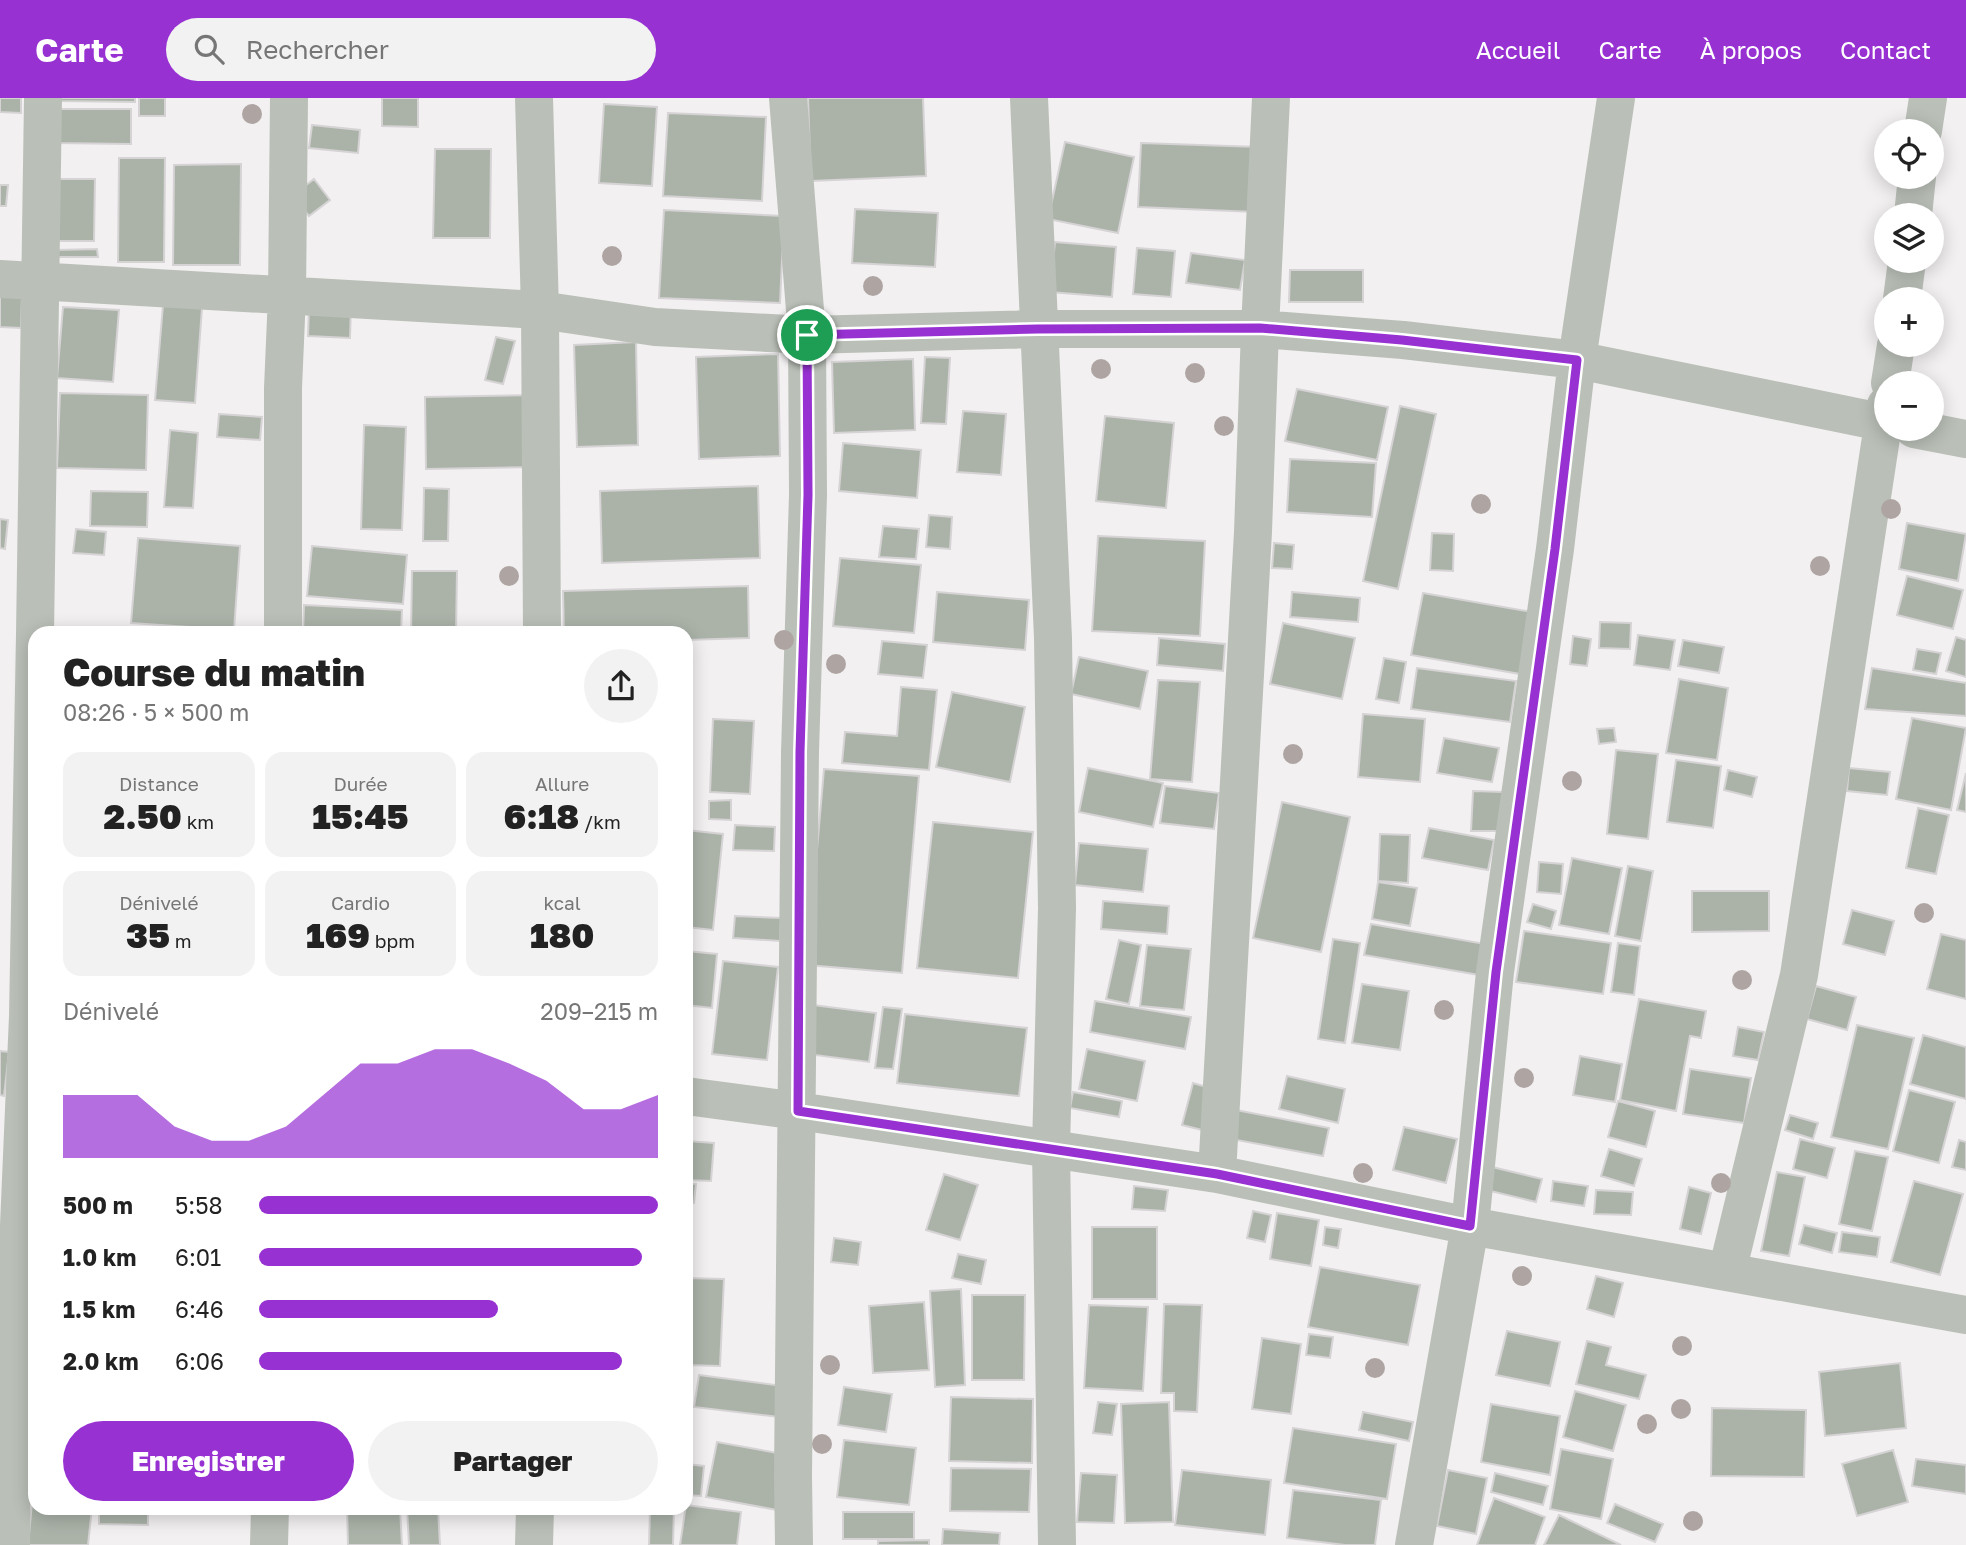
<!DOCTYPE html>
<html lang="fr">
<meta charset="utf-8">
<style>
:root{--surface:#fff;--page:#f2f2f2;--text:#222;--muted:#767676;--accent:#9731d2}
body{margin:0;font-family:"Golos Text",sans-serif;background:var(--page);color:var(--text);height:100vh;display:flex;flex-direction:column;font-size:26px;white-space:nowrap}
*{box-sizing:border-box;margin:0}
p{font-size:23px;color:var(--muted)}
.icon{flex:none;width:38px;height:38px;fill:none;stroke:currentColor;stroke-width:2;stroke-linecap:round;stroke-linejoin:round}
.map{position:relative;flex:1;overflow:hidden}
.panel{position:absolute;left:28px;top:528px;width:665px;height:889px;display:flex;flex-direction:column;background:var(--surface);border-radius:21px;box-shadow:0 4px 18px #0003}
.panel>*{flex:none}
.buttons{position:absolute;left:1874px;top:21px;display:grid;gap:14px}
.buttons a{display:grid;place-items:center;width:70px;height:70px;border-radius:50%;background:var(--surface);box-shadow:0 4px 18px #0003;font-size:35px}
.pin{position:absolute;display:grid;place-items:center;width:60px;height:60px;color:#fff;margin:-30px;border:4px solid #fff;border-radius:50%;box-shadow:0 2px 7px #0007}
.round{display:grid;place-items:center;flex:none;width:74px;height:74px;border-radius:37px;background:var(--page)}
.summary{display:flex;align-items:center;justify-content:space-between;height:119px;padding:0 35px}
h1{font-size:38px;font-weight:800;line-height:52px}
.figures{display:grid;grid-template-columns:repeat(3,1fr);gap:10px;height:119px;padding:7px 35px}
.figures div{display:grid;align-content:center;border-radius:18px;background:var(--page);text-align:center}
.figures b{font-size:35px;font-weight:800}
.figures small{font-size:19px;font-weight:400}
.figures p{font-size:19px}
.chart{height:196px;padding:14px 35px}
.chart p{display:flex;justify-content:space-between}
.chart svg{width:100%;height:126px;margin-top:7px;fill:var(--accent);opacity:.7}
.button{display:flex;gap:14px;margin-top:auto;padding:14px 35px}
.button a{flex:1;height:80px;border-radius:42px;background:var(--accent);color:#fff;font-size:28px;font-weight:800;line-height:80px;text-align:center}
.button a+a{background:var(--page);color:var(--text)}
ul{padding:0 35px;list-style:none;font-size:23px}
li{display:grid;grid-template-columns:112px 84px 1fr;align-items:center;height:52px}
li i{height:18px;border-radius:9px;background:var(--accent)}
header{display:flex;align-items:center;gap:42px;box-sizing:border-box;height:98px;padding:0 35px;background:var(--accent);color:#fff}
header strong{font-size:33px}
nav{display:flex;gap:38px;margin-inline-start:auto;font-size:24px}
.search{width:490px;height:63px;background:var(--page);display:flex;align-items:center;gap:18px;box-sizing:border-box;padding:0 24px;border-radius:38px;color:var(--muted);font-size:26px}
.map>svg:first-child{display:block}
.building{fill:#abb3a9;stroke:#d5d3d4;stroke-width:2}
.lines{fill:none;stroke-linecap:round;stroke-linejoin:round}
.minor{stroke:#bac0b8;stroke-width:38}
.tree{fill:#aea5a3}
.route-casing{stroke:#fff;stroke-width:14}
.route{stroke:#9731d2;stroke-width:9}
</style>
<header>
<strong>Carte</strong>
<div class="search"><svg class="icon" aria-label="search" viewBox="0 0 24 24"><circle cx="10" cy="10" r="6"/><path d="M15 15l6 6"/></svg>Rechercher</div>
<nav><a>Accueil</a><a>Carte</a><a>À propos</a><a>Contact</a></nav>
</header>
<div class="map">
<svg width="1966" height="1447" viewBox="0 0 1966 1447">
<rect width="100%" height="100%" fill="#f3f0f2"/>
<path class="building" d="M0,0H21V15L0,14Z
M58,0H135V4L58,3Z
M139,0H165V18H139Z
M382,0H418V29L382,28Z
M808,0H923L926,78L811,83Z
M604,6L657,9L652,88L599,85Z
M56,11H131V46L55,45Z
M668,15L766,19L762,103L663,98Z
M312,27L360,32L358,55L309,50Z
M1065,44L1134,59L1118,135L1048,121Z
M1141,45L1258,49L1255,114L1138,109Z
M435,51H491L490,140H433Z
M119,60H165L164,164H118Z
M241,66L240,167H173L174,67Z
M59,81H95L94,143H58Z
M314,81L330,102L309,118L293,97Z
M0,87H8L6,108H0Z
M855,111L938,115L935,169L852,165Z
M664,112L784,118L780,205L659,200Z
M1055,144L1116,149L1112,199L1050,194Z
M1137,150L1175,153L1171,199L1133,196Z
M97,151L98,159H55V152Z
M1191,155L1245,162L1240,192L1186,185Z
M1290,172H1363V204H1289Z
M0,197L22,198L21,230L0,229Z
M163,207L202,210L195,305L155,302Z
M309,208L351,210L350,240L308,238Z
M63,209L119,212L113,284L57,280Z
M496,239L515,243L503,286L485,282Z
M636,244L638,347L577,349L574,247Z
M778,256L780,358L699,361L696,259Z
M925,259L950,260L946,326L921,325Z
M913,261L915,332L834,335L832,264Z
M1297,291L1388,309L1377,362L1285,343Z
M60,295L148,297L146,372L57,370Z
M533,297L534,369L426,371L425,299Z
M1400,308L1436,316L1398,491L1363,483Z
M963,313L1006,316L1001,377L957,374Z
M219,316L262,319L260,342L217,339Z
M1105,318L1174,325L1166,410L1096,403Z
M364,327L406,329L402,432L361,431Z
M170,332L198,335L193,410L164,409Z
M843,345L921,352L917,400L839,393Z
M1290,361L1376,365L1372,419L1287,414Z
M758,388L760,460L602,465L600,393Z
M424,390L449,391L448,443H423Z
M91,393L148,394L147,429L90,428Z
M929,417L952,419L950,451L926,449Z
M0,421L8,422L5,451L0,450Z
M1907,425L1966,436L1958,483L1899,471Z
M883,428L919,431L916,461L879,459Z
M76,431L106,434L104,457L73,455Z
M1432,435L1454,436L1453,473L1430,472Z
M1098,438L1205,443L1200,538L1092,533Z
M138,440L240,448L234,532L131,525Z
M1274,445L1294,447L1292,471L1272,470Z
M312,448L407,457L403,506L307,498Z
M840,460L921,467L914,535L833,528Z
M412,473H457L456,536H411Z
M1907,478L1963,492L1953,531L1897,517Z
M748,488L749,540L686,542V536H564L563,493Z
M937,494L1029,502L1025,552L933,544Z
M1292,494L1360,500L1358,524L1290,519Z
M1423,495L1532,514L1520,576L1411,557Z
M304,507L402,512L401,536H303Z
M1600,524L1631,525L1630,551L1599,550Z
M1283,525L1355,540L1342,601L1270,586Z
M1638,537L1675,542L1670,572L1634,567Z
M1573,538L1591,541L1587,568L1570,566Z
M1956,539L1966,542V579L1946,573Z
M1159,540L1225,546L1223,573L1157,567Z
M1683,542L1724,549L1719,575L1678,568Z
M882,543L927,547L923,580L878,576Z
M1917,551L1941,555L1936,576L1913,572Z
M1079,559L1148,573L1140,611L1071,596Z
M1384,560L1406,564L1399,605L1376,601Z
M1417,570L1516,583L1510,624L1411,611Z
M1872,570L1966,585V618L1865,611Z
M1679,581L1728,590L1717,662L1666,655Z
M1158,582L1200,584L1192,684L1150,681Z
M901,589L937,592L929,672L842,665L845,634L897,638Z
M952,594L1025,609L1010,684L936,669Z
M1363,616L1425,621L1420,684L1358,679Z
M1912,620L1966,630L1951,712L1896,701Z
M713,621L754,623L750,696L710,694Z
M1614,630L1616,644L1599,646L1597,631Z
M1444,640L1499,650L1492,684L1437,675Z
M1616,652L1658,656L1648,741L1607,736Z
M1676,662L1721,668L1713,730L1667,724Z
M1088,670L1163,685L1153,729L1079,714Z
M1849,670L1890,674L1887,697L1847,693Z
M824,671L919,678L902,875L807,867Z
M1728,672L1757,679L1752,699L1724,692Z
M1966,675V714L1957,712Z
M1165,688L1219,695L1214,731L1160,725Z
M1473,693L1504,694L1501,733H1471Z
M731,702V722L709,721V703Z
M1282,704L1350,719L1321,854L1253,840Z
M1918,710L1949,717L1936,776L1906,770Z
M933,724L1033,734L1018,880L917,870Z
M735,727L775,729L774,753L733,752Z
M1429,730L1494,742L1488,772L1422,760Z
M686,732L723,736L713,832L686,829Z
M1380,736L1410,737L1408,785L1378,783Z
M1079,745L1148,751L1143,794L1075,787Z
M1572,760L1622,770L1609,836L1559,827Z
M1539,764L1563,766L1561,796L1537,794Z
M1628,768L1653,773L1641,843L1615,838Z
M1378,784L1417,790L1410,828L1372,821Z
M1692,793H1769V833L1692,834Z
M1103,803L1169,808L1167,836L1101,831Z
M1533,806L1556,813L1551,831L1527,824Z
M1852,812L1894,823L1885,857L1843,846Z
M735,818L781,820L780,843L733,840Z
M1371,826L1485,846L1479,877L1364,857Z
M1524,833L1611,845L1603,896L1516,884Z
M1941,836L1966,842V901L1927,891Z
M1333,841L1360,845L1345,945L1318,941Z
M1119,842L1141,847L1129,906L1106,901Z
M1618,845L1640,848L1634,897L1611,894Z
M1147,847L1191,851L1184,912L1140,908Z
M686,853L717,856L712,910L686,907Z
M723,863L778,869L767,962L712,956Z
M1362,886L1409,893L1400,952L1352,945Z
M1816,888L1856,899L1847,932L1807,921Z
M1639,901L1706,913L1701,940L1690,938L1676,1013L1620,1002Z
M1095,903L1191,919L1185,951L1090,934Z
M813,907L876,915L869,964L807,956Z
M883,909L902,911L893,971L875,970Z
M905,916L1027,930L1019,998L897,985Z
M1857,927L1914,940L1888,1051L1831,1039Z
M1738,929L1764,934L1758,962L1733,958Z
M1923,937L1966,949V1001L1910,986Z
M1087,951L1145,963L1137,1003L1079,991Z
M0,953L9,954L4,998L0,997Z
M1580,958L1622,966L1615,1004L1573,997Z
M1690,971L1751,980L1744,1025L1683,1016Z
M1287,978L1345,991L1338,1025L1279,1011Z
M1193,985L1213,991L1202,1032L1182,1027Z
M1909,992L1955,1004L1939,1065L1893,1053Z
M1073,994L1122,1003L1119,1019L1070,1010Z
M1618,1003L1655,1013L1646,1049L1608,1039Z
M1236,1012L1329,1030L1323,1058L1231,1041Z
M1790,1017L1818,1025L1813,1041L1785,1032Z
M1404,1029L1457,1041L1446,1085L1393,1072Z
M1800,1041L1835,1050L1827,1080L1793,1071Z
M1959,1042L1966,1044V1072L1952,1069Z
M686,1043L714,1045L711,1083L686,1082Z
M1609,1051L1642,1061L1634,1088L1601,1078Z
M1855,1053L1888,1059L1872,1133L1839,1126Z
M1488,1068L1542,1081L1536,1104L1482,1091Z
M1777,1074L1805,1079L1789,1158L1761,1153Z
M944,1076L978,1087L960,1142L926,1132Z
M1553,1083L1588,1088L1584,1108L1551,1103Z
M1914,1083L1963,1096L1940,1177L1891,1164Z
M686,1085L696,1086L694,1105L686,1104Z
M1134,1088L1168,1092L1165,1113L1132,1111Z
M1689,1089L1711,1095L1701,1136L1680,1131Z
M1596,1092L1633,1094L1631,1117L1594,1116Z
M1253,1113L1271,1117L1265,1144L1247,1140Z
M1277,1115L1319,1122L1311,1168L1270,1161Z
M1804,1127L1837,1135L1832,1155L1799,1146Z
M1092,1129H1157V1201H1092Z
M1325,1129L1341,1131L1338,1150L1323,1147Z
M1842,1134L1880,1139L1877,1159L1839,1154Z
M834,1140L861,1144L858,1167L831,1164Z
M958,1156L986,1162L981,1186L952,1180Z
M1320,1169L1420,1187L1408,1247L1308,1229Z
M1596,1178L1623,1185L1614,1219L1587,1211Z
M686,1180L724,1181L720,1268L686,1267Z
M961,1191L965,1287L935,1289L930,1193Z
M972,1197H1025L1024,1282H972Z
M924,1204L929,1272L873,1275L869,1208Z
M1164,1206L1202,1207L1197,1314L1174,1313V1295H1161Z
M1089,1207L1148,1209L1143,1293L1084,1290Z
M1507,1233L1560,1244L1550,1288L1496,1277Z
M1309,1236L1333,1239L1330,1260L1306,1257Z
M1262,1240L1301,1246L1291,1316L1252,1311Z
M1587,1243L1611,1249L1606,1267L1646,1277L1639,1301L1576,1286Z
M1900,1265L1906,1330L1825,1338L1819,1274Z
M699,1277L783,1288L779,1319L694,1309Z
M844,1289L892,1296L886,1334L838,1327Z
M1575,1293L1626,1307L1613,1353L1563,1339Z
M951,1299L1033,1301L1032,1365L949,1363Z
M1098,1304L1117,1306L1112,1337L1093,1335Z
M1169,1304L1173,1424L1125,1425L1121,1306Z
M1491,1306L1560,1318L1550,1377L1481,1364Z
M1712,1310L1806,1312L1804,1379L1711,1378Z
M1363,1314L1413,1324L1409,1343L1359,1332Z
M1293,1330L1396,1346L1387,1401L1284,1385Z
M844,1342L916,1350L909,1407L837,1399Z
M717,1344L788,1357L777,1412L706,1399Z
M1561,1351L1613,1361L1601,1421L1550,1411Z
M1893,1352L1908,1404L1857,1418L1842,1366Z
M1916,1361L1966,1367V1396L1912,1388Z
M686,1366L704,1368L701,1398L686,1397Z
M951,1370L1031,1371L1029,1414L950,1413Z
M1182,1372L1271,1382L1265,1437L1175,1427Z
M1448,1372L1487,1380L1476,1436L1437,1428Z
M35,1373V1410H92L88,1447H28Z
M1081,1375L1117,1377L1114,1425L1077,1424Z
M1495,1375L1548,1388L1543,1407L1491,1394Z
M1293,1392L1381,1402L1375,1447H1345L1287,1440Z
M1494,1400L1545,1419L1535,1447H1477Z
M1615,1406L1663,1426L1655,1444L1607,1425Z
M686,1407L741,1414L737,1447H680Z
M99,1410H148V1427L99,1426Z
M347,1410H400L402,1447H348Z
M407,1410H438L440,1447H409Z
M650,1410H674L673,1447H649Z
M843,1414H914V1441H843Z
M1559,1417L1621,1447H1544Z
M943,1431L1000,1435L999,1447H942Z
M929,1442V1447H878V1443Z"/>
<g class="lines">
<path class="minor" d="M534,0L540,212L542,536
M788,0L807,237L808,397L800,654L793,1378L794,1447
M1029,0L1053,540L1057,810L1051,1051L1057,1447
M1923,33L1928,0
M1913,117L1917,79
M0,181L540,212L655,229L807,237L1037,231H1260L1403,242L1577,262L1886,325
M1902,201L1907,163
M1890,285L1896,247
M1914,331L1966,341
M35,536L43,0
M283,536V290L287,197L289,0
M686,998L798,1013L1217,1076L1470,1128L1966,1217
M1217,1076L1253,434L1260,231L1271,0
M1727,1174L1799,877L1886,307
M11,1447L13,1267L28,918L35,536
M269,1447L270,1410
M534,1447L535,1410
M1414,1447L1470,1128L1495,874L1555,451L1577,262L1616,0"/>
</g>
<g class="tree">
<circle cx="252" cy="16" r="10"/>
<circle cx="612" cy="158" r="10"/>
<circle cx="873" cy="188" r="10"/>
<circle cx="1101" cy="271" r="10"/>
<circle cx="1195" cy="275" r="10"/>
<circle cx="1224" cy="328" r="10"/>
<circle cx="1481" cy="406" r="10"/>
<circle cx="1891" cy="411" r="10"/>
<circle cx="1820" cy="468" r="10"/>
<circle cx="509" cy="478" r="10"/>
<circle cx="784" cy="542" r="10"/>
<circle cx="836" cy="566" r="10"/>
<circle cx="1293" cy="656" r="10"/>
<circle cx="1572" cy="683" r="10"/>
<circle cx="1924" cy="815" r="10"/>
<circle cx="1742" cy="882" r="10"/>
<circle cx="1444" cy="912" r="10"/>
<circle cx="1524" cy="980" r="10"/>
<circle cx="1363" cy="1075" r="10"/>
<circle cx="1721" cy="1085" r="10"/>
<circle cx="1522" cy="1178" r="10"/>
<circle cx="1682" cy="1248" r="10"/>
<circle cx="830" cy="1267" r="10"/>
<circle cx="1375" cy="1270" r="10"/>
<circle cx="1681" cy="1311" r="10"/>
<circle cx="1647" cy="1326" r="10"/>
<circle cx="822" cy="1346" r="10"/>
<circle cx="1693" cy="1423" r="10"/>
</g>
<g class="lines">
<defs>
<path id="route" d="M1260,230L1402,242L1577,262L1555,451L1496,874L1470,1128L1217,1076L798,1013L800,654L808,397L807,237L1037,231Z"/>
</defs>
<use href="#route" class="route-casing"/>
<use href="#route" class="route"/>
</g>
</svg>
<div class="buttons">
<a><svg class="icon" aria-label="locate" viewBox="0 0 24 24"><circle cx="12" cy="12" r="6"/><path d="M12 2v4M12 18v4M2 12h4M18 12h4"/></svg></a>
<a><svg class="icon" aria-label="layers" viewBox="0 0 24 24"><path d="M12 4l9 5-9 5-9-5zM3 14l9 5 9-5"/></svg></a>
<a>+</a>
<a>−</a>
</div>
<div class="pin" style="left:807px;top:237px;background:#1e9e55"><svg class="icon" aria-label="arrive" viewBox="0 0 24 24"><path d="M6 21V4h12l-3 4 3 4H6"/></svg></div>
<section class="panel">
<div class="summary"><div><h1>Course du matin</h1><p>08:26 · 5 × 500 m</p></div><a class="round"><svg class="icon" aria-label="share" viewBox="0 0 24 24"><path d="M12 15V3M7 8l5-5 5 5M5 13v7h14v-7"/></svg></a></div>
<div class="figures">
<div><p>Distance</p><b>2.50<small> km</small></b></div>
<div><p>Durée</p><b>15:45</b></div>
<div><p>Allure</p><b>6:18<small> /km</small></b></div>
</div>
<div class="figures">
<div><p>Dénivelé</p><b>35<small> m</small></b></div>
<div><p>Cardio</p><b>169<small> bpm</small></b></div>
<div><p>kcal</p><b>180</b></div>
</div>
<div class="chart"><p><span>Dénivelé</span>209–215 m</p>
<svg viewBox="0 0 160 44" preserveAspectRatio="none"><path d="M0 44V22L10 22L20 22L30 33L40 38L50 38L60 33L70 22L80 11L90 11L100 6L110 6L120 11L130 17L140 27L150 27L160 22V44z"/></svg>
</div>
<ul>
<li><b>500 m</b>5:58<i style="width:100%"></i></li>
<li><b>1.0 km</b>6:01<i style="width:96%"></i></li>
<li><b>1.5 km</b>6:46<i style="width:60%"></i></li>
<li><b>2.0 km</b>6:06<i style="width:91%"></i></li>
</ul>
<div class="button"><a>Enregistrer</a><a>Partager</a></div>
</section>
</div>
